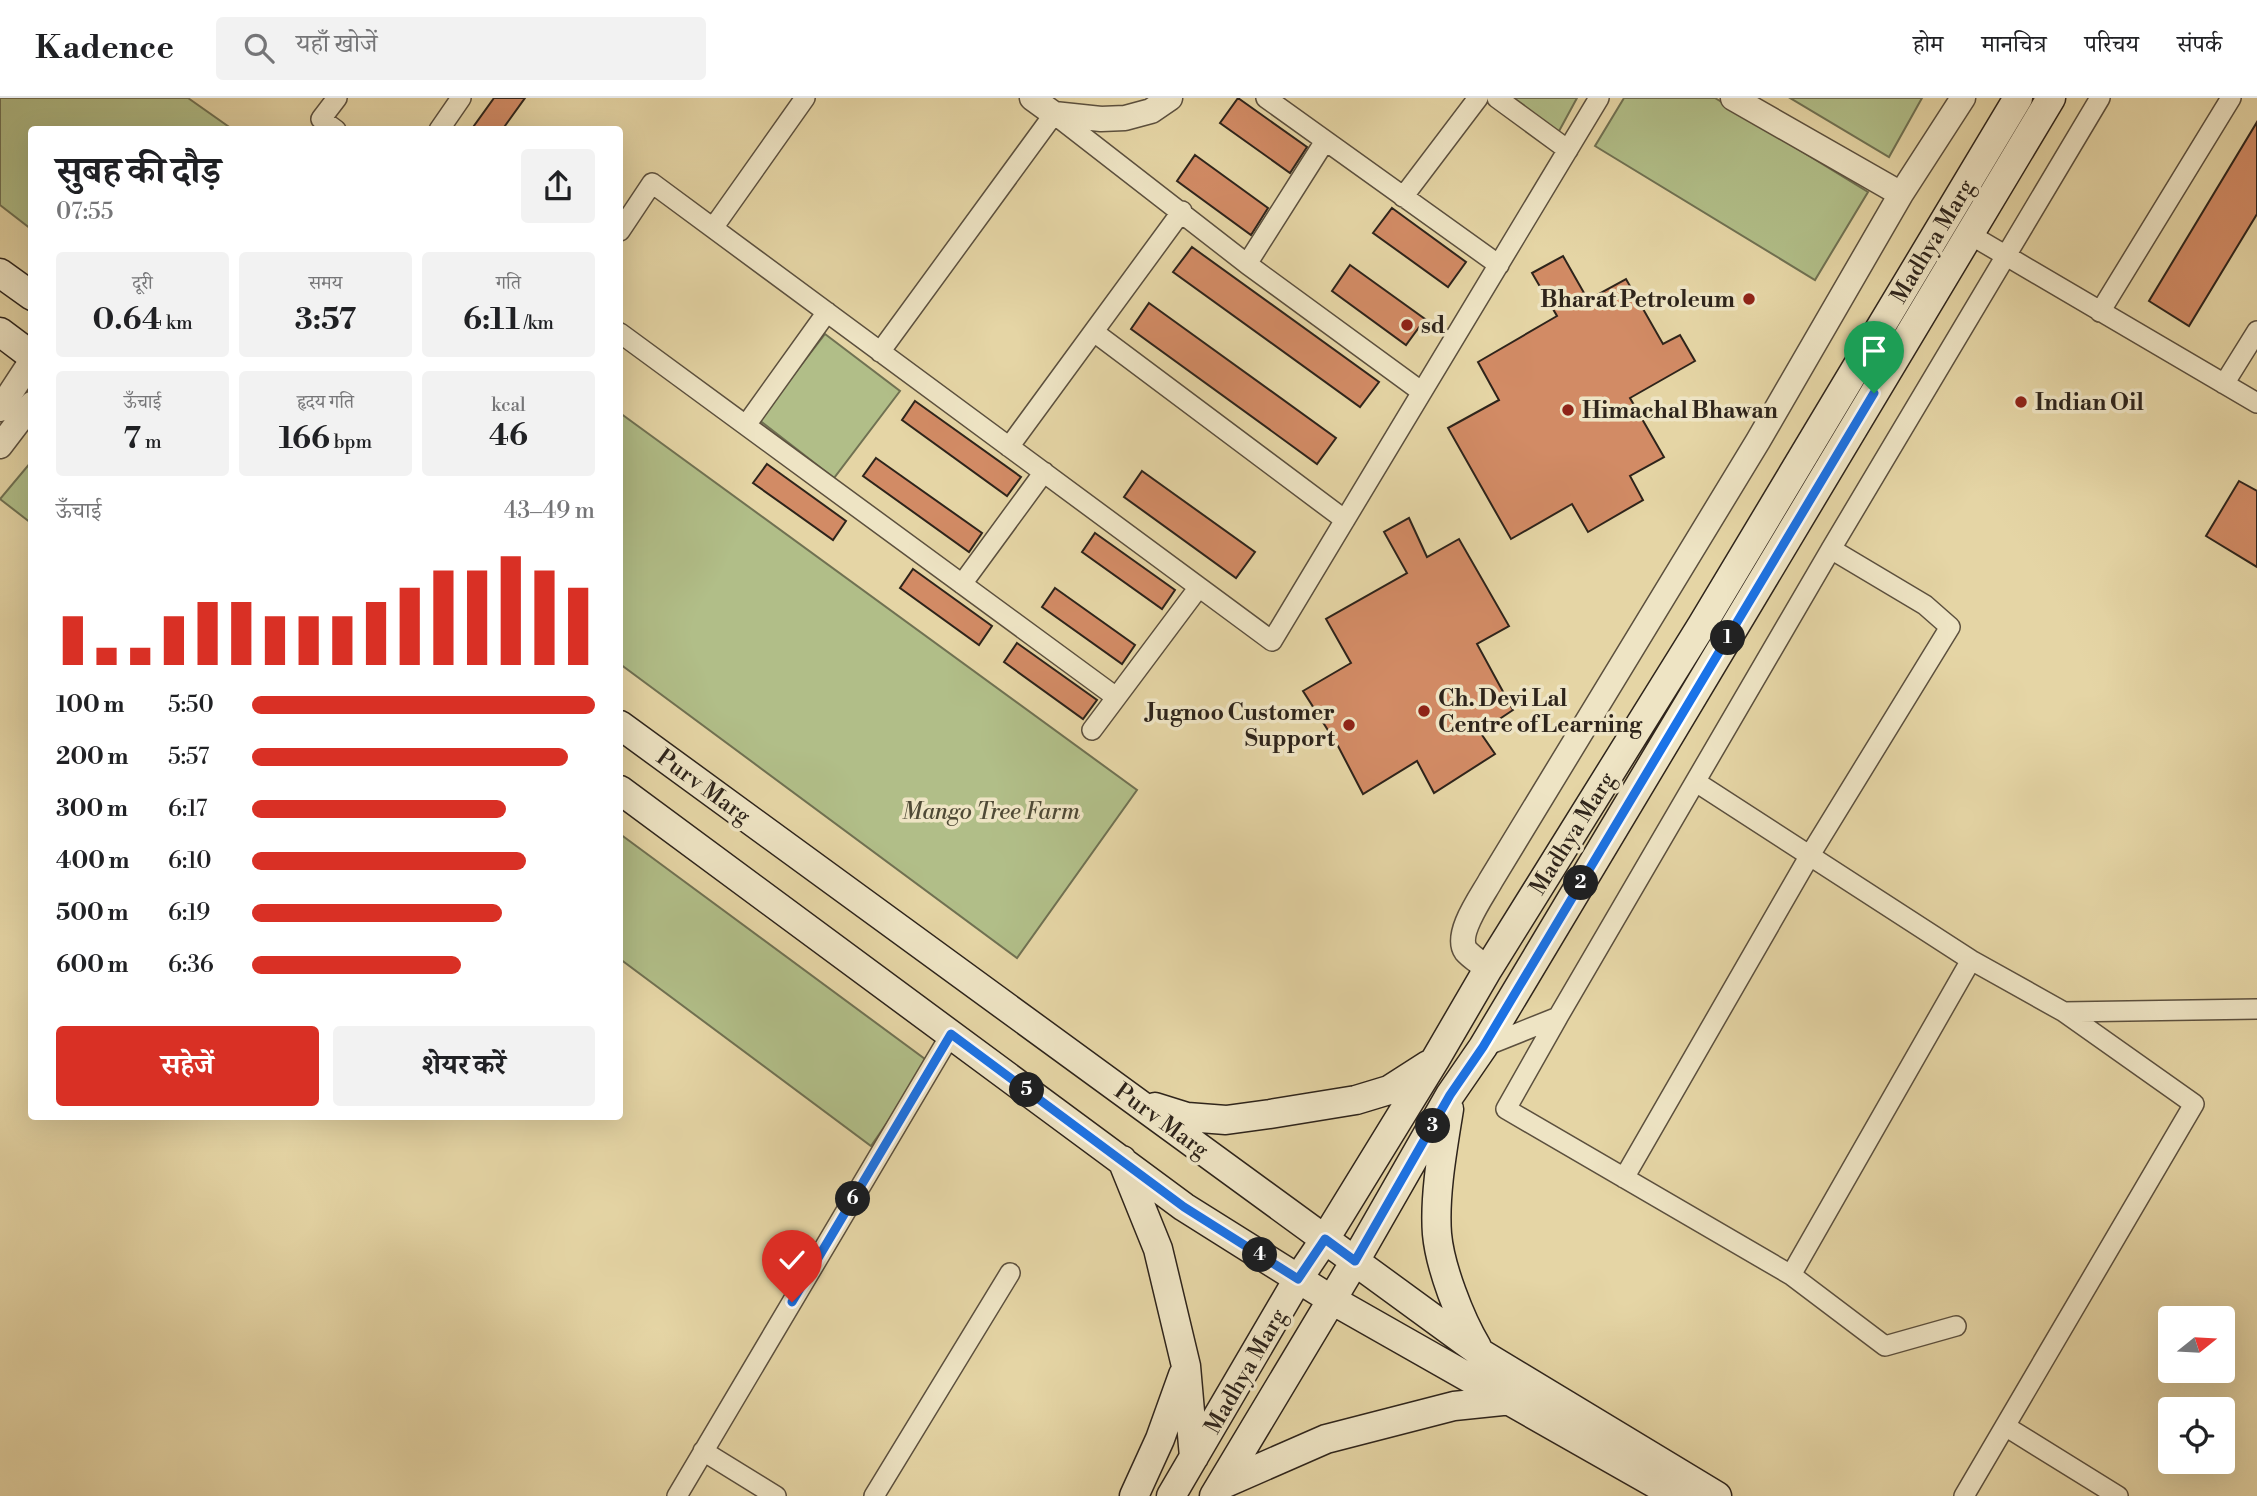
<!DOCTYPE html>
<html lang="hi">
<meta charset="utf-8">
<style>
:root{--surface:#fff;--page:#f2f2f2;--text:#202124;--muted:#757577;--line:#e0e0e0;--accent:#d93025}
body{margin:0;font-family:"Libre Bodoni","Noto Serif Devanagari",serif;background:var(--page);color:var(--text);height:100vh;display:flex;flex-direction:column;font-size:26px;white-space:nowrap}
*{box-sizing:border-box;margin:0}
p{font-size:23px;color:var(--muted)}
.icon{flex:none;width:38px;height:38px;fill:none;stroke:currentColor;stroke-width:2;stroke-linecap:round;stroke-linejoin:round}
.map{position:relative;flex:1;overflow:hidden}
.drawer{position:absolute;left:28px;top:28px;width:595px;height:994px;display:flex;flex-direction:column;background:var(--surface);border-radius:7px;box-shadow:0 7px 28px #0002}
.drawer>*{flex:none}
.needle{width:46px;rotate:72deg}
.controls{position:absolute;left:2158px;top:1208px;display:grid;gap:14px}
.controls a{display:grid;place-items:center;width:77px;height:77px;border-radius:7px;background:var(--surface);box-shadow:0 7px 28px #0002;font-size:35px}
.pin{position:absolute;display:grid;place-items:center;width:60px;height:60px;color:#fff;margin:-72px -30px;border-radius:50% 50% 50% 0;rotate:-45deg;box-shadow:0 0 7px #0007}
.pin .icon{rotate:45deg}
.km{position:absolute;width:35px;height:35px;margin:-18px;border-radius:50%;background:#222;color:#fff;font-size:19px;line-height:35px;text-align:center}
.round{display:grid;place-items:center;flex:none;width:74px;height:74px;border-radius:7px;background:var(--page)}
.overview{display:flex;align-items:center;justify-content:space-between;height:119px;padding:0 28px}
h1{font-size:38px;font-weight:700;line-height:52px}
.stats{display:grid;grid-template-columns:repeat(3,1fr);gap:10px;height:119px;padding:7px 28px}
.stats div{display:grid;align-content:center;border-radius:7px;background:var(--page);text-align:center}
.stats b{font-size:30px;font-weight:700}
.stats small{font-size:19px;font-weight:400}
.stats p{font-size:19px}
.chart{height:196px;padding:14px 28px}
.chart p{display:flex;justify-content:space-between}
.chart svg{width:100%;height:126px;margin-top:7px;stroke:var(--accent);stroke-width:6}
.primary-button{display:flex;gap:14px;margin-top:auto;padding:14px 28px}
.primary-button a{flex:1;height:80px;border-radius:7px;background:var(--accent);color:#fff;font-size:28px;font-weight:700;line-height:80px;text-align:center}
.primary-button a+a{background:var(--page);color:var(--text)}
ul{padding:0 28px;list-style:none;font-size:23px}
li{display:grid;grid-template-columns:112px 84px 1fr;align-items:center;height:52px}
li i{height:18px;border-radius:9px;background:var(--accent)}
header{display:flex;align-items:center;gap:42px;box-sizing:border-box;height:98px;padding:0 35px;background:var(--surface);border-bottom:2px solid var(--line)}
header strong{font-size:33px}
nav{display:flex;gap:38px;margin-inline-start:auto;font-size:24px}
.search{width:490px;height:63px;background:var(--page);display:flex;align-items:center;gap:18px;box-sizing:border-box;padding:0 24px;border-radius:7px;color:var(--muted);font-size:26px}
.map>svg:first-child{display:block}
.green{fill:#b1be88;stroke:#707152;stroke-width:2}
.building{fill:#d28b65;stroke:#2e241b;stroke-width:2}
.lines{fill:none;stroke-linecap:round;stroke-linejoin:round}
.minor-casing{stroke:#5c503e;stroke-width:22}
.tertiary-casing{stroke:#5c503e;stroke-width:27}
.secondary-casing{stroke:#2e241b;stroke-width:31}
.minor{stroke:#eee4c4;stroke-width:19}
.tertiary{stroke:#eee4c4;stroke-width:24}
.secondary{stroke:#eee4c4;stroke-width:28}
.route-casing{stroke:#fff;stroke-width:14}
.route{stroke:#1a73e8;stroke-width:9}
.poi-dot{fill:#8f2418;stroke:#eee4c4;stroke-width:2.5}
.labels{text-anchor:middle;stroke-width:7;stroke-linejoin:round;paint-order:stroke}
.street-label{font-size:23px;fill:#2e241b;stroke:#eee4c4}
.poi-label{font-size:23px;font-weight:bold;fill:#2e241b;stroke:#eee4c4;text-anchor:start}
.park-label{font-size:23px;font-style:italic;fill:#4f4a36;stroke:#eee4c4}
</style>
<header>
<strong>Kadence</strong>
<div class="search"><svg class="icon" aria-label="search" viewBox="0 0 24 24"><circle cx="10" cy="10" r="6"/><path d="M15 15l6 6"/></svg>यहाँ खोजें</div>
<nav><a>होम</a><a>मानचित्र</a><a>परिचय</a><a>संपर्क</a></nav>
</header>
<div class="map">
<svg width="2257" height="1398" viewBox="0 0 2257 1398">
<rect width="100%" height="100%" fill="#e5d5a5"/>
<filter id="stains"><feTurbulence type="fractalNoise" baseFrequency=".00286" numOctaves="4"/><feColorMatrix values="0 0 0 0 .2 0 0 0 0 .09 0 0 0 0 .02 0 0 0 .5 -.17"/></filter>
<radialGradient id="worn" r=".72"><stop offset=".6" stop-color="#630" stop-opacity="0"/><stop offset="1" stop-color="#630" stop-opacity=".3"/></radialGradient>
<path class="green" d="M0,0H188L232,31L32,32L31,131L0,107Z
M1510,0H1577L1558,35Z
M1624,0H1715L1868,94L1815,182L1595,48Z
M1790,0H1922L1889,59Z
M825,236L900,293L834,380L759,322Z
M620,315L1137,692L1017,860L620,566Z
M31,364V425L0,401Z
M620,736L929,964L871,1048L620,861Z"/>
<path class="building" d="M494,0H525L502,32H471Z
M1238,0L1307,49L1290,75L1220,25Z
M2257,24V116L2189,228L2149,203Z
M1195,57L1268,110L1251,137L1177,83Z
M1392,110L1466,164L1448,189L1373,135Z
M1192,149L1379,284L1360,309L1173,174Z
M1563,158L1588,202L1626,181L1663,246L1680,237L1695,263L1630,300L1664,359L1630,378L1643,402L1588,434L1572,406L1511,441L1448,330L1499,302L1478,264L1557,218L1532,175Z
M1350,167L1425,221L1406,247L1332,193Z
M1149,205L1336,340L1317,366L1131,231Z
M915,303L1021,379L1007,398L902,322Z
M876,360L982,435L969,454L863,378Z
M767,366L846,423L833,442L753,385Z
M1142,373L1255,454L1236,480L1124,399Z
M2239,383L2257,393V469L2206,438Z
M1409,420L1427,459L1459,441L1509,528L1477,546L1513,612L1480,634L1495,656L1434,695L1417,663L1363,696L1338,648L1303,593L1351,565L1326,521L1407,475L1384,434Z
M1095,435L1175,492L1162,511L1082,454Z
M913,471L992,528L979,547L900,490Z
M1055,490L1135,547L1122,566L1042,509Z
M1017,545L1097,602L1083,621L1004,564Z"/>
<g class="lines">
<defs>
<path id="minor" d="M1266,0L1499,167
M1497,0L1568,52
M336,32L321,21L337,0
M439,32L461,0
M1403,99L1478,0
M713,130L805,0
M620,133L652,85L1272,543L1599,0
M1969,136L2257,305
M1247,166L1325,43
M2100,214L2231,0
M1094,234L1345,422
M620,235L1116,599
M880,254L1054,16L1247,166L1422,294
M2224,286L2257,233
M746,327L827,214
M1009,349L1182,113
M962,486L1044,374
M1092,632L1199,489
M1696,684L1971,862L2064,914L2194,1006L1964,1398
M2064,914L2257,911
M1558,919L1506,1011L1791,1177L1885,1248L1956,1228
M1483,949L1558,919L1831,451L2100,0
M1624,1080L1810,757L1950,529L1925,507L1831,451
M1791,1177L1971,862
M2005,1328L2118,1398
M703,1353L776,1398
M677,1398L951,936
M874,1398L1010,1175"/>
<path id="tertiary" d="M1032,0L1054,16L1101,21L1125,20L1151,13L1170,0
M1733,0L1901,96
M0,311L32,262
M0,348L32,306
M1488,871C1481,865 1471,859 1466,853C1454,836 1483,797 1491,782L1758,343L1901,96L1963,0"/>
<path id="secondary" d="M0,175L32,198
M0,234L32,258
M620,627L1482,1256L1717,1398
M620,692L1184,1109L1332,1202L1677,1398
M1155,1009L1187,1019L1226,1022L1270,1016L1356,1002L1389,992L1428,967
M1449,1011C1443,1049 1434,1097 1437,1136C1440,1169 1460,1221 1477,1249
M1122,1062L1158,1151L1186,1268L1194,1359
M1221,1387L1326,1341L1454,1308L1512,1302
M1134,1398L1160,1341L1183,1277
M1171,1398L1298,1181L1325,1141L1435,962L1488,871L1702,527L2018,0
M1214,1398L1355,1163L1450,997L1483,949L2051,0"/>
</defs>
<use href="#minor" class="minor-casing"/>
<use href="#tertiary" class="tertiary-casing"/>
<use href="#secondary" class="secondary-casing"/>
<use href="#minor" class="minor"/>
<use href="#tertiary" class="tertiary"/>
<use href="#secondary" class="secondary"/>
</g>
<g class="lines">
<defs>
<path id="route" d="M792,1204L951,936L1184,1109L1298,1181L1325,1141L1355,1163L1450,997L1483,949L1874,295"/>
</defs>
<use href="#route" class="route-casing"/>
<use href="#route" class="route"/>
</g>
<g class="poi-dot">
<circle cx="1749" cy="201" r="7"/>
<circle cx="1407" cy="227" r="7"/>
<circle cx="2021" cy="304" r="7"/>
<circle cx="1568" cy="312" r="7"/>
<circle cx="1424" cy="613" r="7"/>
<circle cx="1349" cy="627" r="7"/>
</g>
<g class="labels">
<g class="street-label">
<text transform="translate(1932 143) rotate(-59)" y="8">Madhya Marg</text>
<text transform="translate(704 688) rotate(36)" y="8">Purv Marg</text>
<text transform="translate(1572 735) rotate(-58)" y="8">Madhya Marg</text>
<text transform="translate(1162 1022) rotate(36)" y="8">Purv Marg</text>
<text transform="translate(1245 1273) rotate(-60)" y="8">Madhya Marg</text>
</g>
<g class="poi-label">
<text x="1735" y="209" text-anchor="end">Bharat Petroleum</text>
<text x="1421" y="235">sd</text>
<text x="2035" y="312">Indian Oil</text>
<text x="1582" y="320">Himachal Bhawan</text>
<text x="1438" y="608">Ch. Devi Lal<tspan x="1438" dy="26">Centre of Learning</tspan></text>
<text x="1335" y="622" text-anchor="end">Jugnoo Customer<tspan x="1335" dy="26">Support</tspan></text>
</g>
<g class="park-label">
<text x="991" y="721">Mango Tree Farm</text>
</g>
</g>
<rect width="100%" height="100%" filter="url(#stains)"/>
<rect width="100%" height="100%" fill="url(#worn)"/>
</svg>
<div class="controls">
<a><svg class="needle" viewBox="-14 -14 28 28"><path d="M0-13l5 13h-10z" fill="#e53935"/><path d="M0 13l5-13h-10z" fill="#757577"/></svg></a>
<a><svg class="icon" aria-label="locate" viewBox="0 0 24 24"><circle cx="12" cy="12" r="6"/><path d="M12 2v4M12 18v4M2 12h4M18 12h4"/></svg></a>
</div>
<div class="pin" style="left:1874px;top:295px;background:#1e9e55"><svg class="icon" aria-label="arrive" viewBox="0 0 24 24"><path d="M6 21V4h12l-3 4 3 4H6"/></svg></div>
<div class="pin" style="left:792px;top:1204px;background:#d93025"><svg class="icon" aria-label="check" viewBox="0 0 24 24"><path d="M5 12l5 5 9-10"/></svg></div>
<b class="km" style="left:1728px;top:540px">1</b>
<b class="km" style="left:1581px;top:785px">2</b>
<b class="km" style="left:1433px;top:1028px">3</b>
<b class="km" style="left:1260px;top:1157px">4</b>
<b class="km" style="left:1027px;top:992px">5</b>
<b class="km" style="left:853px;top:1101px">6</b>
<section class="drawer">
<div class="overview"><div><h1>सुबह की दौड़</h1><p>07:55</p></div><a class="round"><svg class="icon" aria-label="share" viewBox="0 0 24 24"><path d="M12 15V3M7 8l5-5 5 5M5 13v7h14v-7"/></svg></a></div>
<div class="stats">
<div><p>दूरी</p><b>0.64<small> km</small></b></div>
<div><p>समय</p><b>3:57</b></div>
<div><p>गति</p><b>6:11<small> /km</small></b></div>
</div>
<div class="stats">
<div><p>ऊँचाई</p><b>7<small> m</small></b></div>
<div><p>हृदय गति</p><b>166<small> bpm</small></b></div>
<div><p>kcal</p><b>46</b></div>
</div>
<div class="chart"><p><span>ऊँचाई</span>43–49 m</p>
<svg viewBox="0 0 160 44" preserveAspectRatio="none"><path d="M5 44V27M15 44V38M25 44V38M35 44V27M45 44V22M55 44V22M65 44V27M75 44V27M85 44V27M95 44V22M105 44V17M115 44V11M125 44V11M135 44V6M145 44V11M155 44V17"/></svg>
</div>
<ul>
<li><b>100 m</b>5:50<i style="width:100%"></i></li>
<li><b>200 m</b>5:57<i style="width:92%"></i></li>
<li><b>300 m</b>6:17<i style="width:74%"></i></li>
<li><b>400 m</b>6:10<i style="width:80%"></i></li>
<li><b>500 m</b>6:19<i style="width:73%"></i></li>
<li><b>600 m</b>6:36<i style="width:61%"></i></li>
</ul>
<div class="primary-button"><a>सहेजें</a><a>शेयर करें</a></div>
</section>
</div>
